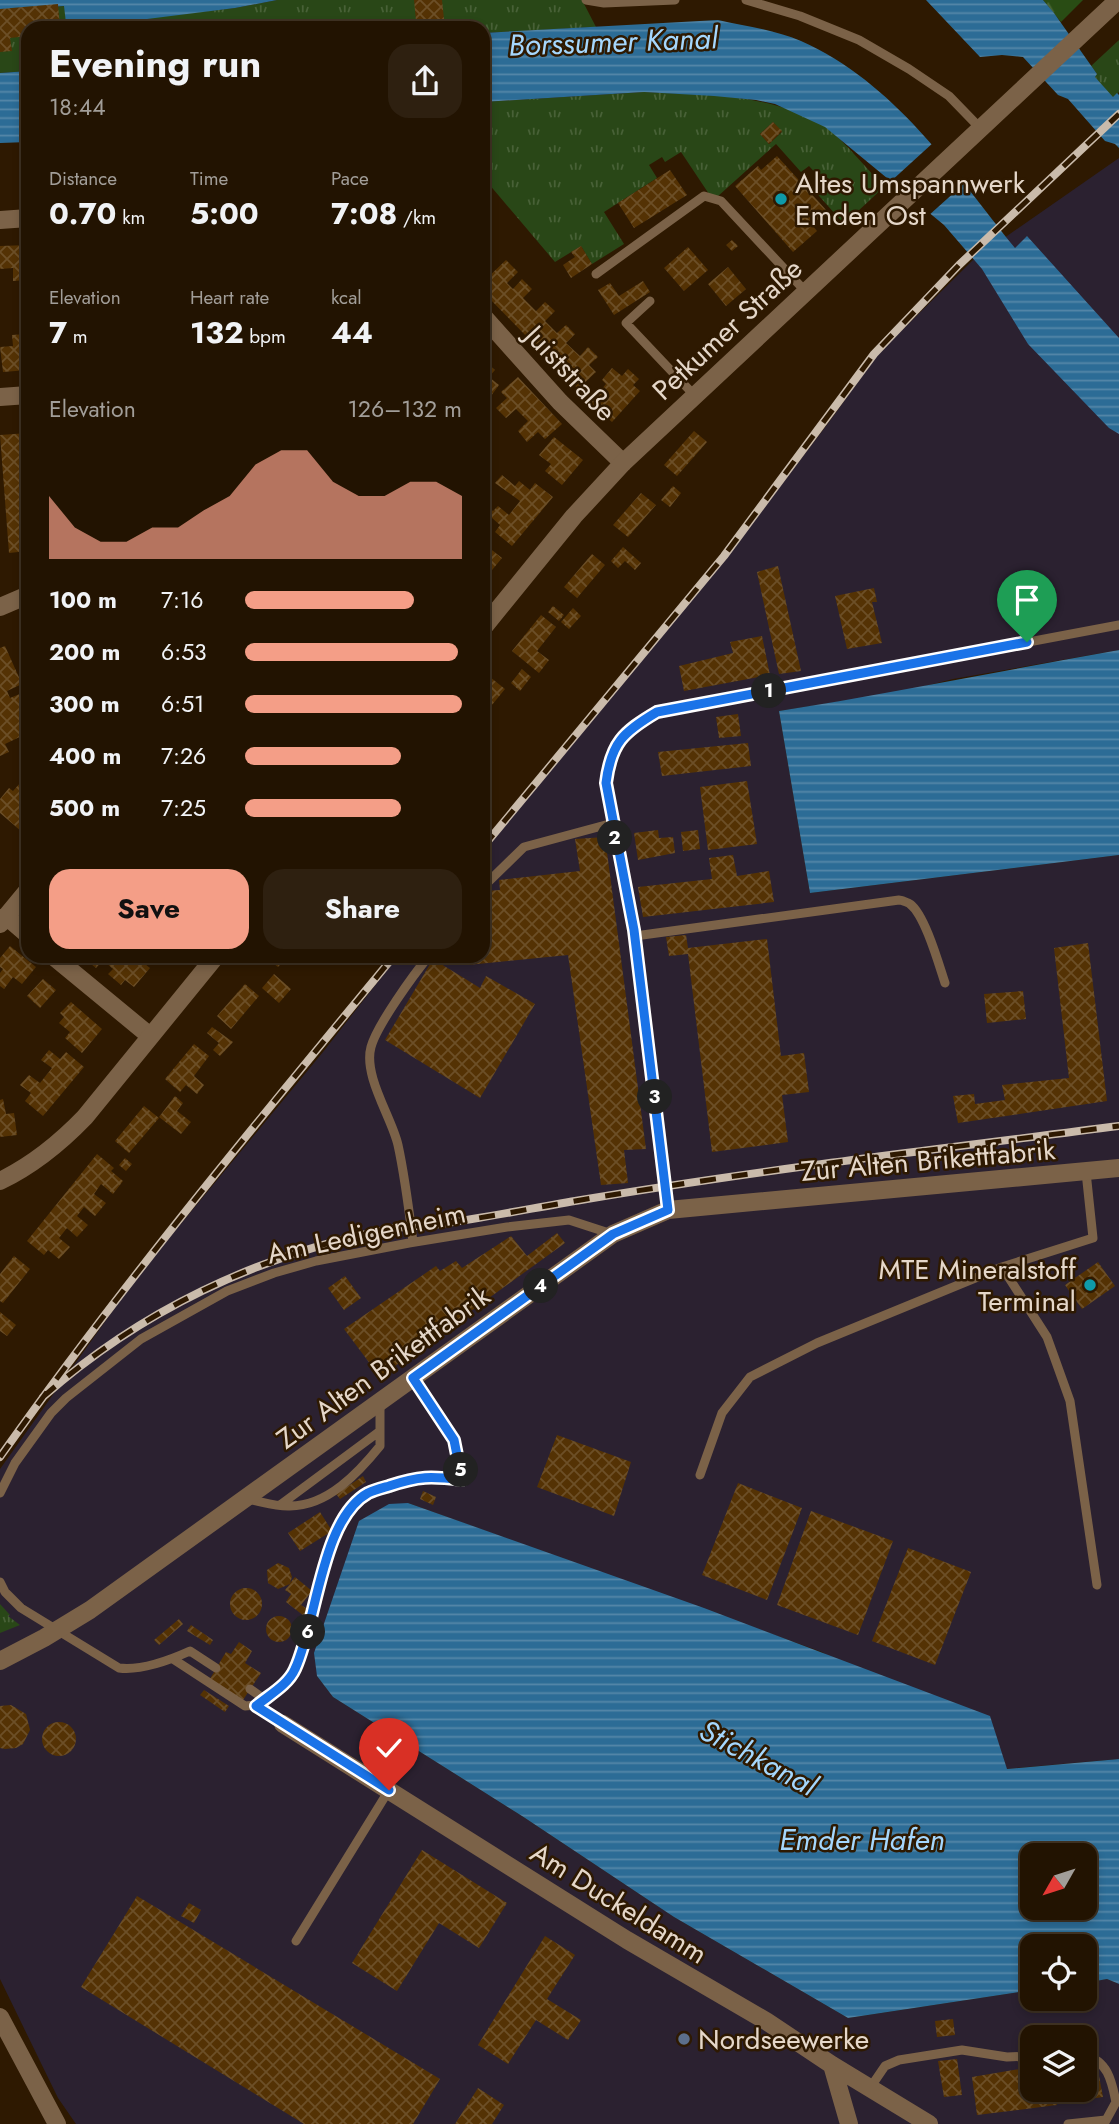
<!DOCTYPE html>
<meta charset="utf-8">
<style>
:root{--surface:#221301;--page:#2e2010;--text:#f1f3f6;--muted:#a29e99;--line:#3f3223;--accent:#f49e87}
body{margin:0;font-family:Jost,sans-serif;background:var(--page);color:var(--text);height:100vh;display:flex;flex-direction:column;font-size:26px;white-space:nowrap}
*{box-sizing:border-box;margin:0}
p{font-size:23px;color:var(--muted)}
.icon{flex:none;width:38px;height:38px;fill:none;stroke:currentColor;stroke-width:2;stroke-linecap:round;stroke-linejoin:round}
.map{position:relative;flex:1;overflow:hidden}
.panel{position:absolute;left:21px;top:21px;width:469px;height:942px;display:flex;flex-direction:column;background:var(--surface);border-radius:21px;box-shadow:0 4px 10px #0003,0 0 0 2px var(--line)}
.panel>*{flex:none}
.needle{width:46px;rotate:231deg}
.fabs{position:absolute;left:1020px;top:1843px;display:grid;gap:14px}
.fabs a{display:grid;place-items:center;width:77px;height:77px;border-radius:14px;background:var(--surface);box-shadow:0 4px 10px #0003,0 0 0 2px var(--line);font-size:35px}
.pin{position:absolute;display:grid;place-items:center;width:60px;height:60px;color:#fff;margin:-72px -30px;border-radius:50% 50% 50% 0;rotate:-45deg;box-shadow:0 0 7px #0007}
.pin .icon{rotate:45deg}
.km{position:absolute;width:35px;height:35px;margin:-18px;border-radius:50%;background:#222;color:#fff;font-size:19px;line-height:35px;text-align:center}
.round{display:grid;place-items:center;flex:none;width:74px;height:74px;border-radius:21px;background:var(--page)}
.summary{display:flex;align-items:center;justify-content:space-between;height:119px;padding:0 28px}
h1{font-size:38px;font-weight:700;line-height:52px}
.figures{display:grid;grid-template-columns:repeat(3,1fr);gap:10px;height:119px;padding:7px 28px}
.figures div{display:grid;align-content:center}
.figures b{font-size:30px;font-weight:700}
.figures small{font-size:19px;font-weight:400}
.figures p{font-size:19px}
.chart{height:196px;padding:14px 28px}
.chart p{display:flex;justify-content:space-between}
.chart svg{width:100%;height:126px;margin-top:7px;fill:var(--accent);opacity:.7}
.cta{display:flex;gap:14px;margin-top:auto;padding:14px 28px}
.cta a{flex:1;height:80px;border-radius:21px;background:var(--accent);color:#111;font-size:28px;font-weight:700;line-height:80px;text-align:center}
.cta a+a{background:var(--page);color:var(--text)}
ul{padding:0 28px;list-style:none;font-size:23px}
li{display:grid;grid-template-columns:112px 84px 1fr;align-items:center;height:52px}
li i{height:18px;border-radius:9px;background:var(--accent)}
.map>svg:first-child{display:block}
.industrial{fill:#2b2130;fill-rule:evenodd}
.grass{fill:url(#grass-tufts);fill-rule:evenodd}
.forest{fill:url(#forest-firs)}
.water{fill:url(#water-rules);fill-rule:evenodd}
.pier{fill:#2e1901}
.building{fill:url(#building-cross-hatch)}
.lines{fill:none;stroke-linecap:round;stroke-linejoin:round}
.service{stroke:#7b6248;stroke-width:9}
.minor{stroke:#7b6248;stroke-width:18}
.secondary{stroke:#7b6248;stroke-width:18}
.rail-casing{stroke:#cabbab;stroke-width:8}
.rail{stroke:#2e1901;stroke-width:5;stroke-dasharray:16;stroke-linecap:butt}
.route-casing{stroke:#fff;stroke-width:14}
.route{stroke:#1a73e8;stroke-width:9}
.culture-dot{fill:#0f9aa8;stroke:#2e1901;stroke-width:2.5}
.service-dot{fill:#5c6f8a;stroke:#2e1901;stroke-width:2.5}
.labels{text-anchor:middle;stroke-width:5;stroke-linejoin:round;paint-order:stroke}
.poi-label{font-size:28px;fill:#e5d7c9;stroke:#2e1901;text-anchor:start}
.street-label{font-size:28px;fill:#e5d7c9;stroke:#2e1901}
.water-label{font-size:30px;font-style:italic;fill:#a5d7fd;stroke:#2e1901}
</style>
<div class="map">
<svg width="1119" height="2124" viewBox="0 0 1119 2124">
<defs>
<pattern id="grass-tufts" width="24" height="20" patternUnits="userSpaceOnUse" patternTransform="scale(1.75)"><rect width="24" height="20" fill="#294717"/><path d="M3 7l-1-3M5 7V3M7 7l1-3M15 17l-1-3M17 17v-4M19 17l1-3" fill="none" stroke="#486137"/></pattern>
<pattern id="forest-firs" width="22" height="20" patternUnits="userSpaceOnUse" patternTransform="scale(1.75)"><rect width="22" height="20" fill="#294c14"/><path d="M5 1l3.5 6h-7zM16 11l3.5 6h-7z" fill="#486535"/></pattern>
<pattern id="water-rules" width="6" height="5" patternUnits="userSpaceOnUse" patternTransform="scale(1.75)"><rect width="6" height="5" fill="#2c6c96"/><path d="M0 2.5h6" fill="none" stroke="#5587a8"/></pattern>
<pattern id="building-cross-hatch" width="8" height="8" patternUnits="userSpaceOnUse" patternTransform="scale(1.75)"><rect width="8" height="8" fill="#543204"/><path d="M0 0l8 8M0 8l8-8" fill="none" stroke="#6c4f27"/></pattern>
</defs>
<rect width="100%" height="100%" fill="#2e1901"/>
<path class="industrial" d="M1119,158V650L953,679L901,692L779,711L810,893L1119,855V1759L1006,1769L822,1652L408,1503L317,1676L333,1697L522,1816L674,1917L848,2018L1032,1990V1998H1085V1983L1107,1979L1119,1984V2124H76L58,2098L0,1979V1469L136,1278L323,1052L398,956H483V851L723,562L835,414L875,357L974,259ZM1032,2037H1085V2090H1032Z"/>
<path class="grass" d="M277,0H582L596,27L483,33V28H28V71L0,73V11L65,6L95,21L110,22L235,8Z
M1119,40V92L1113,98L1094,76L1097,74L1091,66Z
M644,92C705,95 769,93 823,125C840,136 869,171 884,187L844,224L812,188L821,179L809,166L801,172L776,144L717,197L709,194L681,152L665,162L662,157L649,165L657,178L604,212L624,244L592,264L581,246L555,262L483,177V102ZM773,122L782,132L769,144L760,134Z
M0,1604L10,1615L8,1616L20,1625L0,1633Z"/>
<path class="forest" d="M1043,0H1083L1061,22Z"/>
<path class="water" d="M0,0H277L235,8L131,21L66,23L64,6L0,11Z
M926,0H1043L1054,13L1097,74L1095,77L1113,97L1117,93L1119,95V148L1115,144L1105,141L1068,99L1058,95L1023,57L1002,55L980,57Z
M718,20C745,26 775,30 801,41C894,82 953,171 1015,248L1027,236L1119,338V434L1109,428L1028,344L982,269L944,225L825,127L775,104L756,100L714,96L644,92L483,102V33Z
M28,71V142L0,143V73Z
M1119,650V855L810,893L779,711C893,693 1006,670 1119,650Z
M408,1503L704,1608L990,1716L1007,1769L1119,1759V1984L1107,1979L1085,1983V1946H1032V1990L848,2018L674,1917L522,1816L333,1697L317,1676L314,1653L359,1521L389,1504ZM1032,1855H1085V1908H1032Z"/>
<path class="pier" d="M934,142L966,182L928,216L889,183Z"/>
<path class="building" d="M414,0H442L444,19L416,21Z
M58,4L60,28H28V36L10,38L12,51L0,52V9Z
M773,122L782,131L769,144L760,134Z
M777,156L827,211L812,225L817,231L793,252L735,186L758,166L761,170Z
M670,170L687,195L634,228L618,203Z
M732,240L738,246L732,251L726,245Z
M28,245V280L13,281V268L0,269V246Z
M581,246L592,264L571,278L563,265L575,257L571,252Z
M688,247L708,270L684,291L664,268Z
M506,260L518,272L507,283L513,289L522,279L532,289L523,298L536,311L545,302L555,311L545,321L557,333L566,325L575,334L566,343L580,356L588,347L598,357L589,365L596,372L578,389L483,292V282Z
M728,267L746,289L726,306L708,284Z
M643,281L650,292L614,315L598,290L610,283L619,296Z
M26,334L28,370L3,372L0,347L13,346L12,335Z
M483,360L495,370L489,377L499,385L491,396L483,390Z
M612,368L622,376L628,369L639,379L633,385L640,391L612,422L590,403L606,384L602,380Z
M518,377L562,424L545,439L538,432L527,442L518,431L528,421L516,409L506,418L496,408L507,398L501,392Z
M694,431L707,442L677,476L664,465Z
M28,433V551L9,553L0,435Z
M554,437L583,460L562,485L545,471L551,464L539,455Z
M502,475L515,486L519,481L530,490L535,483L553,497L512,546L495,532L500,525L483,510V503L493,511L498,506L509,515L520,501L495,483Z
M673,486L681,493L670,507L661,500Z
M641,493L656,505L628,537L613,525Z
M483,543L502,558L483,581Z
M623,547L641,563L635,570L625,561L618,568L611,561Z
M592,554L605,565L577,598L564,587Z
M778,566L801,671L779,674L757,572Z
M874,588L877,602H872L882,643L847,649L835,596Z
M553,606L564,615L559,621L548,612Z
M573,608L581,616L569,629L561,622Z
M541,615L556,627L537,651L549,660L539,673L512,651Z
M762,636L770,675L684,691L679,666L733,653L730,642Z
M5,646L22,684L7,691L10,698L22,693L28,707V733L5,744L9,752L0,756V648Z
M522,669L531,677L520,691L511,683Z
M490,677L505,689L483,716V686Z
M738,714L741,736L719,738L716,717Z
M748,743L751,766L662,776L658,752Z
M747,781L757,844L708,850L700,787Z
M21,782L28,788V837L0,813V799L9,788L13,791Z
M658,830L659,838L673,837L675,853L638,860L634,833Z
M698,830L700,849L683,851L681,832Z
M605,837L646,1149L624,1150L628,1183L601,1185L568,955L468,965L467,956H483V916H487L485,891L500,890L499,880L580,871L575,839Z
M733,855L737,876L769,871L774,902L643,917L638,887L712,879L709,858Z
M686,935L688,948L767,939L781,1056L804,1053L809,1092L782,1095L788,1142L712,1152L688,954L669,956L666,937Z
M1088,943L1107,1101L958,1123L953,1096L974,1094L975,1104L1005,1100L1002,1085L1069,1078L1054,948Z
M10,946L36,967L22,984L13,977L4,989L0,986V973L3,969L0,967V958Z
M81,956H99L101,958L103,956H119L125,961L129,956H144L140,960L150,968L134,987L125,980L121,985L108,974L113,969L103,960L96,968Z
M264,956H288L278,967Z
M433,959L480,988L486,976L535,1004L480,1098L385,1040Z
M274,974L291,989L279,1003L262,988Z
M43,979L56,990L40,1008L27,996Z
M245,984L259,996L231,1029L217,1016Z
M1023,991L1026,1019L987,1023L984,994Z
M71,1002L102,1029L82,1053L65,1038L70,1032L59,1023L64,1017L60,1013Z
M212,1027L233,1042L220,1056L213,1050L219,1043L207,1033Z
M194,1044L209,1056L194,1076L204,1085L197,1094L186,1085L180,1092L165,1079Z
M49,1050L60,1059L66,1052L84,1067L43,1116L25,1101L31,1093L20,1085L29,1075L40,1083L52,1068L41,1060Z
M175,1096L183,1103L177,1111L191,1122L181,1134L159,1117Z
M3,1099L6,1114L14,1113L17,1135L0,1137V1100Z
M144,1106L159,1118L129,1153L115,1141Z
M97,1154L114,1168L111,1171L123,1181L113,1194L101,1184L94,1194L106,1203L95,1216L84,1207L77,1216L88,1225L77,1237L67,1228L59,1238L70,1247L59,1259L48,1250L44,1255L27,1241Z
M125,1158L132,1164L126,1171L119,1165Z
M557,1233L565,1243L380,1377L344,1329L436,1266L440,1271L456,1261L462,1268L511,1236L527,1256Z
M14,1256L30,1269L3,1303L0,1301V1274Z
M1098,1262L1115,1286L1082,1309L1065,1285Z
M345,1276L361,1298L344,1310L328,1288Z
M0,1312L16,1325L7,1336L0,1331Z
M557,1435L631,1462L614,1516L537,1487Z
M363,1476L366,1482L340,1499L336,1494Z
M738,1483L802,1508L767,1600L702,1575Z
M423,1491L436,1497L433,1505L420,1499Z
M811,1511L893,1541L858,1635L777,1605Z
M320,1512L332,1531L300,1551L288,1533Z
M908,1548L971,1572L935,1665L872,1641Z
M278,1563L289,1568L292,1577L290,1583L295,1577L312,1591L301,1605L309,1610L304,1616L286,1602L291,1594L285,1590L290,1584L278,1589L268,1583L267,1570Z
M230 1604a16 16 0 1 1 32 0a16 16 0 1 1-32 0Z
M266 1629a13 13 0 1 1 26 0a13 13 0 1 1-26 0Z
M179,1619L183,1624L159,1645L154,1640Z
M191,1625L213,1640L210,1645L187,1631Z
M239,1642L252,1651L245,1663L261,1673L241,1703L208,1682L226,1652L231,1654Z
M204,1690L229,1706L225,1712L200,1695Z
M11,1705L26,1714L30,1730L23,1744L16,1748L5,1749L0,1748V1706Z
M42 1739a17 17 0 1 1 34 0a17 17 0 1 1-34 0Z
M422,1850L507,1903L479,1948L439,1923L397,1991L352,1963Z
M137,1896L440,2079L413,2124H304L81,1987Z
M189,1903L201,1910L194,1923L181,1916Z
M545,1936L575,1955L547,1999L581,2020L568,2040L536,2020L508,2064L478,2045Z
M953,2019L955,2035L937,2037L935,2021Z
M957,2059L962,2095L944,2097L938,2061Z
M1032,2067V2090H1055L1057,2105L977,2115L972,2077Z
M1099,2076L1103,2097L1070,2102L1068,2090H1085V2078Z
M478,2088L504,2105L492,2124H455Z"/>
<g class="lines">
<path class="service" d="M586,0L604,3L675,0
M746,0L800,16L859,40L909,69L949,96L981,129
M596,274L704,196L721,201L806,292
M650,301L626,323L695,396
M483,887L524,847L613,823
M635,936L899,900C901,900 909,903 910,904C925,915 939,965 945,983
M668,1210L634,930L605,783L609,759L622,737L631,727L657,712L1119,625
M413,1242C409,1210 405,1177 398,1145C392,1118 363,1076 371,1047C377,1025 414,974 429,956
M1002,1267L1047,1337L1070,1401L1097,1585
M700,1475L722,1413L750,1377L817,1343L1002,1267L1093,1238L1086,1172
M0,1493L15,1463L51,1413L66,1398L141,1339L227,1291L274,1273L316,1261L409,1243L507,1227L569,1220L612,1234
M246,1499C260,1501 276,1507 290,1506C328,1506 359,1472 380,1446V1403
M280,1505L380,1431
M0,1582L5,1592L21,1608L119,1668C142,1671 170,1660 190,1651L216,1668
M173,1659L245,1706L256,1705L283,1724
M250,1689L264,1699
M256,1705L283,1685L294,1671L309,1630L330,1548L341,1522L354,1505L368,1493L426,1476L462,1480L454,1440L413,1378
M296,1941L389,1790
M1085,2056C1108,2060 1112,2083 1116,2102L1104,2124
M870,2088L885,2066L899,2060L962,2050L1007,2057L1032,2056
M1068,2124L1106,2120"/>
<path class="minor" d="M0,220L28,218
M483,316L560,402L623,463
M0,397L28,395
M0,607L28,595
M6,916L28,935
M0,924L28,890
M53,956L150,1036
M0,1661L44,1638L90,1610L613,1234L668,1210L1119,1168
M283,1724L627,1940L766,2021L832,2065L929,2124
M832,2065L849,2124"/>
<path class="secondary" d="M483,628L574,516L623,463L1118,0
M0,1181C33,1165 60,1143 85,1117L216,956
M0,2017L57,2124"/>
<defs>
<path id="rail" d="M483,847L724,556L874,354L959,265L1119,114
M43,1397C140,1311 258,1255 385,1230C403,1226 423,1226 441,1224C488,1217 534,1208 581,1200C759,1170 939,1149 1119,1126
M0,1457C123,1283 259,1120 394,956"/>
</defs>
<use href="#rail" class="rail-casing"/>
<use href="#rail" class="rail"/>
</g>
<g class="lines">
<defs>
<path id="route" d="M389,1790L256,1706C269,1695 288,1685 295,1669C317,1622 321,1519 368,1493C374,1490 382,1488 389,1486C419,1476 431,1476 462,1480L454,1440L413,1378L613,1234L668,1210L634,930L606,783C611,743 623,732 657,712L1027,642"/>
</defs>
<use href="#route" class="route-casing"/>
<use href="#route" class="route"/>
</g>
<g class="culture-dot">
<circle cx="781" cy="199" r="7"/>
<circle cx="1090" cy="1285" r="7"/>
</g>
<circle class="service-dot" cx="684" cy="2039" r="7"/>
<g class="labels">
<g class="poi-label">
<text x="795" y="193">Altes Umspannwerk<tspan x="795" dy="32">Emden Ost</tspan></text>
<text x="1076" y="1279" text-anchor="end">MTE Mineralstoff<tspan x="1076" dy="32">Terminal</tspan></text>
<text x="698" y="2049">Nordseewerke</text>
</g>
<g class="street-label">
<text transform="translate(727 329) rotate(-43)" y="10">Petkumer Straße</text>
<text transform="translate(571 373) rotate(47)" y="10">Juiststraße</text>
<text transform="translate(928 1160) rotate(-5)" y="10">Zur Alten Brikettfabrik</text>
<text transform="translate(366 1233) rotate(-12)" y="10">Am Ledigenheim</text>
<text transform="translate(383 1367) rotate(-36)" y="10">Zur Alten Brikettfabrik</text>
<text transform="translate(619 1903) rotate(32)" y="10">Am Duckeldamm</text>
</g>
<g class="water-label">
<text transform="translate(613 42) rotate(-2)" y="10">Borssumer Kanal</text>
<text transform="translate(758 1758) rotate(28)" y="10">Stichkanal</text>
<text x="862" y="1850">Emder Hafen</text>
</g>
</g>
</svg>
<div class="fabs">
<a><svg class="needle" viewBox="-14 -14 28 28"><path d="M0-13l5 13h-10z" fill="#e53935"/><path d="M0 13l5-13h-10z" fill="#a29e99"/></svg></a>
<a><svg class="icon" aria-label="locate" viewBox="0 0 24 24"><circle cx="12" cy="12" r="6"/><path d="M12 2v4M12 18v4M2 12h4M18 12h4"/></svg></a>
<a><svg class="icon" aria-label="layers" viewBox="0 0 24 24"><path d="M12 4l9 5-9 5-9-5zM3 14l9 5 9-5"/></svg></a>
</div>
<div class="pin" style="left:1027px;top:642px;background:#1e9e55"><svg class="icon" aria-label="arrive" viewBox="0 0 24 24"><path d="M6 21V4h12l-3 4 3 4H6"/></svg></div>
<div class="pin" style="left:389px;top:1790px;background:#d93025"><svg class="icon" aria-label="check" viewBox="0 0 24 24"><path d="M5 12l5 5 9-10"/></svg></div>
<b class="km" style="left:769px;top:691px">1</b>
<b class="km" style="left:615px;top:838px">2</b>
<b class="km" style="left:655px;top:1097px">3</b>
<b class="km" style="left:541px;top:1286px">4</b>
<b class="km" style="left:461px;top:1470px">5</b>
<b class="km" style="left:308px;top:1632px">6</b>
<section class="panel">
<div class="summary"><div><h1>Evening run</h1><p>18:44</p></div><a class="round"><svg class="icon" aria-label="share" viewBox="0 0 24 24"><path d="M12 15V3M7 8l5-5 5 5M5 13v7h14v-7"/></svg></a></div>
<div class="figures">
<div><p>Distance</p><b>0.70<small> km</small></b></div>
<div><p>Time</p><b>5:00</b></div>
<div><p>Pace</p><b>7:08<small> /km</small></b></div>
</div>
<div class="figures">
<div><p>Elevation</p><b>7<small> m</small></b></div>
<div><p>Heart rate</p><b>132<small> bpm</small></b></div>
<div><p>kcal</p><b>44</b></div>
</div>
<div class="chart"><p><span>Elevation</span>126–132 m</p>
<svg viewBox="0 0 160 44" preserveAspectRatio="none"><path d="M0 44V22L10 33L20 38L30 38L40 33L50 33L60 27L70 22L80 11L90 6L100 6L110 17L120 22L130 22L140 17L150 17L160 22V44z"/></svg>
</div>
<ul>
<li><b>100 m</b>7:16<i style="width:78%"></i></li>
<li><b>200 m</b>6:53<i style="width:98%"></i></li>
<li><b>300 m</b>6:51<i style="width:100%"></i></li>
<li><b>400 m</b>7:26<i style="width:72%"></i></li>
<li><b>500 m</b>7:25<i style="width:72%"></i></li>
</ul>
<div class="cta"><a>Save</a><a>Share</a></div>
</section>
</div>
